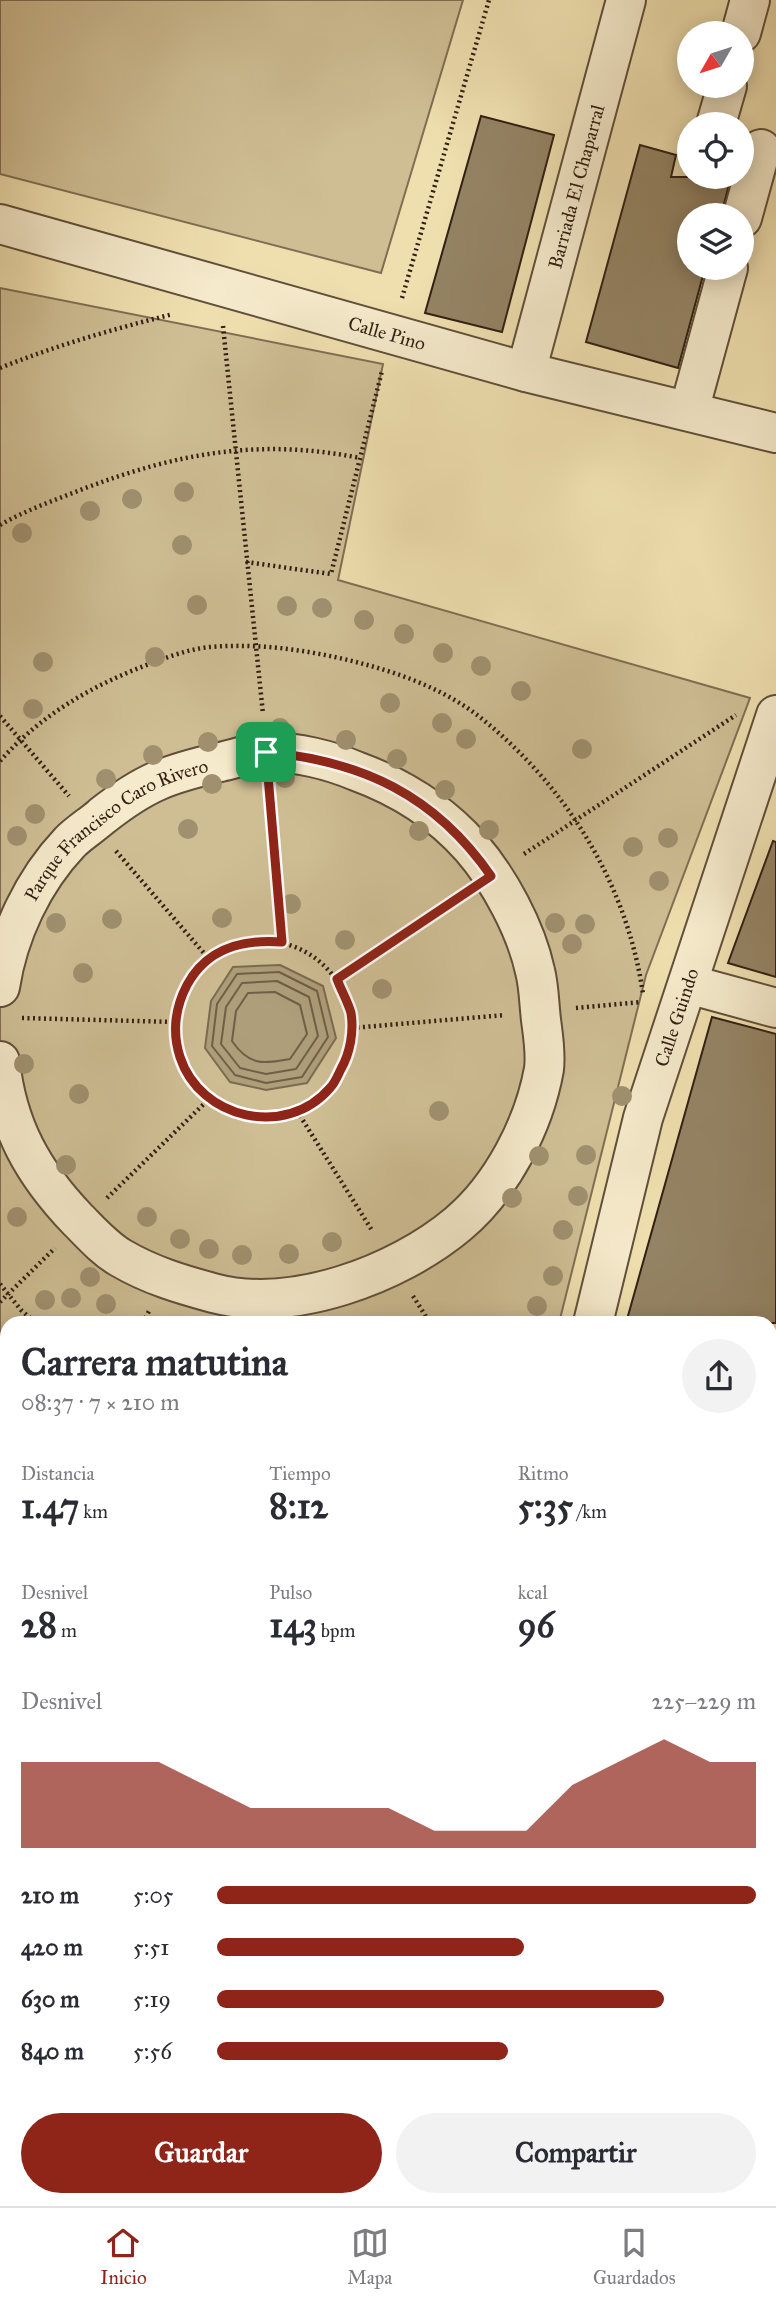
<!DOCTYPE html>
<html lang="es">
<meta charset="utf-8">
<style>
:root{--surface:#fff;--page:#f2f2f3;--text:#2b2b33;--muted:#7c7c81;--line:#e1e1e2;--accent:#8f2418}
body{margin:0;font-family:"IM FELL Great Primer",serif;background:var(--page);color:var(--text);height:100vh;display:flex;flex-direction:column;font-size:26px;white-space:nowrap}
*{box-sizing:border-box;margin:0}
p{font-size:23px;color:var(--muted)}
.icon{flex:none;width:38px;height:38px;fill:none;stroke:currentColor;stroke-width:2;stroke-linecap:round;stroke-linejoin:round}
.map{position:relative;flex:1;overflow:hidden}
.panel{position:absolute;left:0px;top:1316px;width:777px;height:891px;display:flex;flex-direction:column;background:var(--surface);border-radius:21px 21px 0 0;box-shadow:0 4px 18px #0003}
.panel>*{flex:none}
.needle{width:46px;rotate:231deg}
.controls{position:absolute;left:677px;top:21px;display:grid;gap:14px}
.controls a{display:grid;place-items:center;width:77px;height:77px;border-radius:50%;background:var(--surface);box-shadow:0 4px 18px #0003;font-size:35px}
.pin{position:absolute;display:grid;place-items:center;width:60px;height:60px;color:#fff;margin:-30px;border-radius:14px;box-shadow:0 4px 10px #0006}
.round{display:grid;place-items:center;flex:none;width:74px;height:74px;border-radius:37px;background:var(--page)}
.headline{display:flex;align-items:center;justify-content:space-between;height:119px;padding:0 21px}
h1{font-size:38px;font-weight:800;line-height:52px}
.metrics{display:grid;grid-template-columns:repeat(3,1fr);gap:10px;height:119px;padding:7px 21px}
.metrics div{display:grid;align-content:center}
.metrics b{font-size:35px;font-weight:800}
.metrics small{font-size:19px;font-weight:400}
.metrics p{font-size:19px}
.chart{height:196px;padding:14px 21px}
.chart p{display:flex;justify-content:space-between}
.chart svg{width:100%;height:126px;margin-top:7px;fill:var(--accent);opacity:.7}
.cta{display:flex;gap:14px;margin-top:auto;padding:14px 21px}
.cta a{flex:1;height:80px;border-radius:42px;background:var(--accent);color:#fff;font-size:28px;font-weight:800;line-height:80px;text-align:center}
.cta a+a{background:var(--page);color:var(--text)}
ul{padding:0 21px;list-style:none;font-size:23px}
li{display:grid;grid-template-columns:112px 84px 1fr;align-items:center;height:52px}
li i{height:18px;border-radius:9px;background:var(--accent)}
.menu{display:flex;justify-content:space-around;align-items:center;height:98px;border-top:2px solid var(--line);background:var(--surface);font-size:19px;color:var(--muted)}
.menu a{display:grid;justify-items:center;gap:4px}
.menu .active{color:var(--accent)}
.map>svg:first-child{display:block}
.green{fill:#cfbe94;stroke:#806e54;stroke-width:2}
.water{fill:#ae9e7a;stroke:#7c6b51;stroke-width:2}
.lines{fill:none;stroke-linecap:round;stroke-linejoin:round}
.shore{stroke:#705e46;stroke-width:2}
.building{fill:#948364;stroke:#311f13;stroke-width:2}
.minor-casing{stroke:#604f3a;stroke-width:42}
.major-casing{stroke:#311f13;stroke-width:42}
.path{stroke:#311f13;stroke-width:4.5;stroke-dasharray:2 3.5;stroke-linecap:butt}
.minor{stroke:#f5eacb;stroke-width:38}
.major{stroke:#efdfaf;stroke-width:38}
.tree{fill:#a0906f}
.route-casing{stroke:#fff;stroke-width:14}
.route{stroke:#8f2418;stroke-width:9}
.labels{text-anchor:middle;stroke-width:6;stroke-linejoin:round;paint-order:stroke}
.street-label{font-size:19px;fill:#311f13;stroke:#f5eacb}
</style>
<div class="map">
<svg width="776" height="2206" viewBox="0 0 776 2206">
<rect width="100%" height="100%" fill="#efdfaf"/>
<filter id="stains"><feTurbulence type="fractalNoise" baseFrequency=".00286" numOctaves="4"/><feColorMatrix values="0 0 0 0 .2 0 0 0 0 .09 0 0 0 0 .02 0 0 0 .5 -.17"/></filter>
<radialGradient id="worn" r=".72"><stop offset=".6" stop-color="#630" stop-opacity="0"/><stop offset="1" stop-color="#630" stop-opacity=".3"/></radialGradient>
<path class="green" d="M0,0H463L381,273L0,174Z
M0,288L383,364L338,580L750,698L646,975L559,1323H7V1419H0Z
M0,1678L7,1679V1793L0,1796Z
M7,1812V2200H694V2206H0V1814Z"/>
<path class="water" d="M280,965L323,986L336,1038L307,1083L266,1090L230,1082L205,1048L211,1001L233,967Z"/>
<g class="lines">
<path class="shore" d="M279,972L317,991L328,1037L302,1077L266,1083L235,1075L212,1046L217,1004L237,974Z
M277,981L309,997L318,1036L296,1069L266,1074L240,1068L221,1044L226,1007L242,983Z
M275,992L300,1005L307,1034L290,1059C263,1064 249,1066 232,1041L236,1011L248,993Z"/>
</g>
<path class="building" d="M481,116L554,135L502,332L425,313Z
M640,145L676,155L671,177H731L721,215H690V268H705L678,368L586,342Z
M773,841L776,842V977L728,963Z
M712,1017L776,1034V1323H626Z"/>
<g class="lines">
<defs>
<g id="minor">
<path d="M741,33L750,0"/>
<path d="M716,124L727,86"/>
<path d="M742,218L761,149"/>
<path id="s1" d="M0,224L526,372L776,433"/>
<path id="s2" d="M526,372L626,0"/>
<path d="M689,411L728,268"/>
<path d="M688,984L776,1008"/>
<path id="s3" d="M0,987C8,934 33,881 70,842C80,832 92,825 102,816C145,782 168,774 220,762C235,759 253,752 268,752C297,752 330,760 356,771C400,787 440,812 471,847C499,879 526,929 535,971C539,986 539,1003 541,1020C543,1035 546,1053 544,1069C534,1125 502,1187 458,1224C397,1275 292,1314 213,1293C180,1284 150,1275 121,1258C105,1249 91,1233 78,1220C33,1173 7,1127 0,1061"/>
<path id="s4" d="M593,1323L643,1118L776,715"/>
<path d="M0,1472L7,1473"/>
<path d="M770,1559L776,1560"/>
<path d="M770,1781L776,1669"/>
<path d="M717,2206L718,2200"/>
</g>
<path id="major" d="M0,1600H7
M0,1642H7
M770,1905L776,1908
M770,1941L776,1944"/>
</defs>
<use href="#minor" class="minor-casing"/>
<use href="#major" class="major-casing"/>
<path class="path" d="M402,298L489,0
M223,326L263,714
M0,368C57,345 114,329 173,314
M0,525C26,510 55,500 83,489C177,453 260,438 360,458
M246,562L331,574L382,371
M0,716L69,796
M0,761C41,715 91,686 149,664C168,657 189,649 210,647C260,643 308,650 356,662C400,673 446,690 481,718C567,787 627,884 643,994
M269,789L282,942
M116,851L209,959
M524,854L736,715
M175 1029a88 88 0 1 1 176 0a88 88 0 1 1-176 0Z
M337,979L461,896
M576,1008L641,1002
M22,1018L175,1022
M352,1028L505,1015
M297,1111L373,1232
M107,1198L209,1099
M0,1284L21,1310L36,1323
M413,1296L430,1323
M0,1302L55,1248
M143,1323L149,1311"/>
<use href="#minor" class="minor"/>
<use href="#major" class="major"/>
</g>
<g class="tree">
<circle cx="184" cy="492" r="10"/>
<circle cx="132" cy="499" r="10"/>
<circle cx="90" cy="511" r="10"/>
<circle cx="22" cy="533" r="10"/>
<circle cx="182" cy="545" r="10"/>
<circle cx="197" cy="605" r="10"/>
<circle cx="287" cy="606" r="10"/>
<circle cx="322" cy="608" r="10"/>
<circle cx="364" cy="620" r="10"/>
<circle cx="404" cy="634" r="10"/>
<circle cx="443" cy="653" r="10"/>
<circle cx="155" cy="657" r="10"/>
<circle cx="43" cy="662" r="10"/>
<circle cx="481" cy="666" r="10"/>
<circle cx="521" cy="691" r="10"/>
<circle cx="390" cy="703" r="10"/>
<circle cx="33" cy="709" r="10"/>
<circle cx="442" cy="723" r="10"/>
<circle cx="280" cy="728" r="10"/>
<circle cx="466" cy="739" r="10"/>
<circle cx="346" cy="740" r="10"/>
<circle cx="208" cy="742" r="10"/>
<circle cx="582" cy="749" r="10"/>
<circle cx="153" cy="755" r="10"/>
<circle cx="397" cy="759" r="10"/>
<circle cx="285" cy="778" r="10"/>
<circle cx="106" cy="779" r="10"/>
<circle cx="212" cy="784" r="10"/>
<circle cx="445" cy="790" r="10"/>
<circle cx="35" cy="814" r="10"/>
<circle cx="188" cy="829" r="10"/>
<circle cx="489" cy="830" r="10"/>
<circle cx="419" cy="831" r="10"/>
<circle cx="17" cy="836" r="10"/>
<circle cx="668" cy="838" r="10"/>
<circle cx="633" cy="847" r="10"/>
<circle cx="659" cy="881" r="10"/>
<circle cx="291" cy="904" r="10"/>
<circle cx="222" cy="918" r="10"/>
<circle cx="112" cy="919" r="10"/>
<circle cx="56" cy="923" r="10"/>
<circle cx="555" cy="923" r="10"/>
<circle cx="585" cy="924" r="10"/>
<circle cx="345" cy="940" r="10"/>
<circle cx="572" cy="944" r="10"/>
<circle cx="83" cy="973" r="10"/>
<circle cx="382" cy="989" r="10"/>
<circle cx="24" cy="1064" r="10"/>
<circle cx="79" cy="1094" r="10"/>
<circle cx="622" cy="1096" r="10"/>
<circle cx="439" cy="1111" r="10"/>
<circle cx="586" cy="1155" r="10"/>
<circle cx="539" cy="1156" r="10"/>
<circle cx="66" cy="1165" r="10"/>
<circle cx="578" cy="1196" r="10"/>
<circle cx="512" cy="1198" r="10"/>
<circle cx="17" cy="1217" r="10"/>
<circle cx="147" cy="1217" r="10"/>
<circle cx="563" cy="1230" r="10"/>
<circle cx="180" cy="1239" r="10"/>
<circle cx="332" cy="1242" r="10"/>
<circle cx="209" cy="1249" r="10"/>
<circle cx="289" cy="1254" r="10"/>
<circle cx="242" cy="1255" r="10"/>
<circle cx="553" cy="1276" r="10"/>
<circle cx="90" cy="1277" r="10"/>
<circle cx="71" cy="1298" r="10"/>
<circle cx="45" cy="1300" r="10"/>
<circle cx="106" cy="1304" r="10"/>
<circle cx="537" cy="1306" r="10"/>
</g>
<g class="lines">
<defs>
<path id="route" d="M266,752C362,761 435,795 491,876L337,979C341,990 348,1002 351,1013C354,1032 350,1053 341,1069C338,1075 335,1083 330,1088C286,1139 200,1119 180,1057C172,1032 175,1008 187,985C207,948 242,939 282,942Z"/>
</defs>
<use href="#route" class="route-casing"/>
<use href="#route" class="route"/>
</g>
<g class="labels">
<g class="street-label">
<text dy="7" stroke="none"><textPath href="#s2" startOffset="192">Barriada El Chaparral</textPath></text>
<text dy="7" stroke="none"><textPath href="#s1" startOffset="402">Calle Pino</textPath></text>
<text dy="7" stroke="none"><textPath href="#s3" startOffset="208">Parque Francisco Caro Rivero</textPath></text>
<text dy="7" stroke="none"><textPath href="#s4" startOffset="317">Calle Guindo</textPath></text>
</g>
</g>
<rect width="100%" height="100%" filter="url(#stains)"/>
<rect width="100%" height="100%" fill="url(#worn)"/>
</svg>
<div class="controls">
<a><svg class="needle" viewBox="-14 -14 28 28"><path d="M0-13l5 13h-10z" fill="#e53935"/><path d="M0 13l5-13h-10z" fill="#7c7c81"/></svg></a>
<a><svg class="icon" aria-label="locate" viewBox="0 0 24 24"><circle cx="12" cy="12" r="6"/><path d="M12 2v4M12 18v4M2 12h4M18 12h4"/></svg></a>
<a><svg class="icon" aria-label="layers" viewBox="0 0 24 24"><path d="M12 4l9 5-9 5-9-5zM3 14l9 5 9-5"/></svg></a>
</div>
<div class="pin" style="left:266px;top:752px;background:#1e9e55"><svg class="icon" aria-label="arrive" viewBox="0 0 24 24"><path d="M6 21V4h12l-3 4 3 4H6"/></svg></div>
<section class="panel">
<div class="headline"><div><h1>Carrera matutina</h1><p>08:37 · 7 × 210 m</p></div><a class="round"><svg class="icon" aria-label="share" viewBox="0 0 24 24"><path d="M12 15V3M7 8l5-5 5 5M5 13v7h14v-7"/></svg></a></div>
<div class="metrics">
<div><p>Distancia</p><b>1.47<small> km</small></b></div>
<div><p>Tiempo</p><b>8:12</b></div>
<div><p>Ritmo</p><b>5:35<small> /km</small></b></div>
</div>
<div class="metrics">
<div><p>Desnivel</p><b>28<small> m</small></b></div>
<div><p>Pulso</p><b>143<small> bpm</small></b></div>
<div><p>kcal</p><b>96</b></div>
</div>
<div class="chart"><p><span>Desnivel</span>225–229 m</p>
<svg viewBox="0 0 160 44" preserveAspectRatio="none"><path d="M0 44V14L10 14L20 14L30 14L40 22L50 30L60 30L70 30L80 30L90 38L100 38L110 38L120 22L130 14L140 6L150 14L160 14V44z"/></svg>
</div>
<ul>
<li><b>210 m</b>5:05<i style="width:100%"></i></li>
<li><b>420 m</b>5:51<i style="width:57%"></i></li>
<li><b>630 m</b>5:19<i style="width:83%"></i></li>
<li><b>840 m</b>5:56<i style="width:54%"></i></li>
</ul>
<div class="cta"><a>Guardar</a><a>Compartir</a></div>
</section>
</div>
<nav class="menu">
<a class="active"><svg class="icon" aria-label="home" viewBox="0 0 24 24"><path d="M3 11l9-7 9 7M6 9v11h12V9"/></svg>Inicio</a>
<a><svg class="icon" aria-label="map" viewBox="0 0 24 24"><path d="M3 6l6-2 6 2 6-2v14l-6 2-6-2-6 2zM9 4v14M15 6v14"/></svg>Mapa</a>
<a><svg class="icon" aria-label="saved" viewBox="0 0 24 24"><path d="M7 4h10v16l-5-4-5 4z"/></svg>Guardados</a>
</nav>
